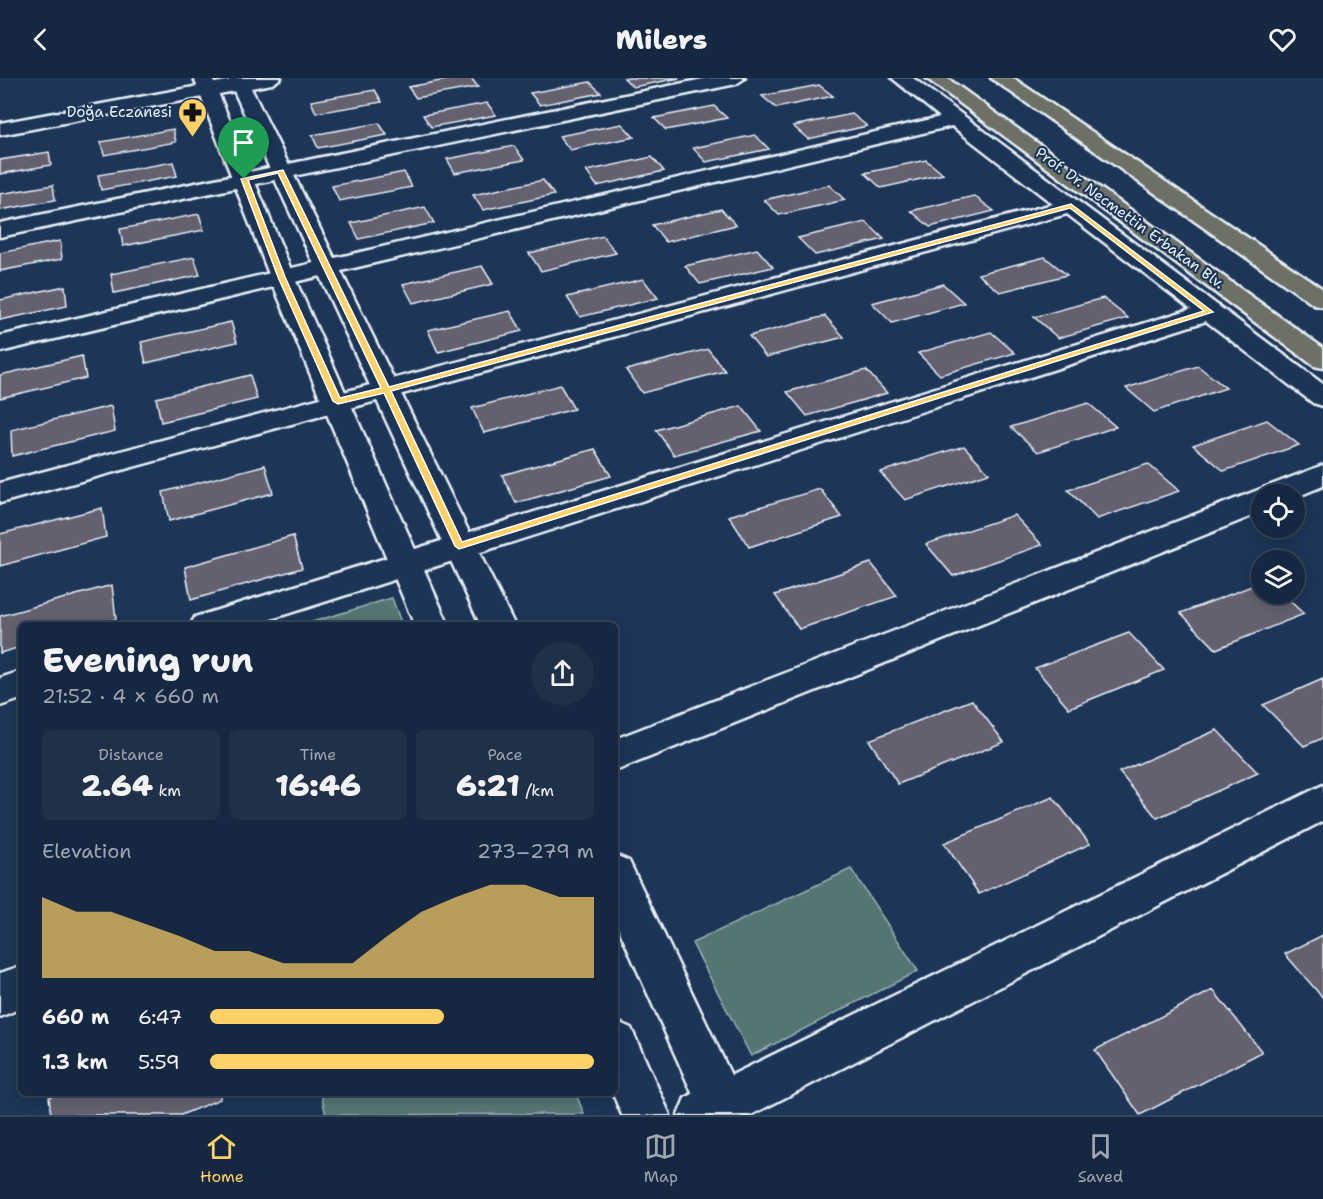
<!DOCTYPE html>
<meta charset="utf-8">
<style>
:root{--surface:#162841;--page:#1f3048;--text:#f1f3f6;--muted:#9ea6b1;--line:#35445a;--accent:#ffd166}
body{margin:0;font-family:"Shantell Sans",sans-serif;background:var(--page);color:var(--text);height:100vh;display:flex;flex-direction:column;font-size:22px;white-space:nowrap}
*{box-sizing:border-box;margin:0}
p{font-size:20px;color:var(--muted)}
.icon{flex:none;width:33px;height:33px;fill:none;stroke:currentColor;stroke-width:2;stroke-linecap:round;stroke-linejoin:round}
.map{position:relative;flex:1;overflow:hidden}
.drawer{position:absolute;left:18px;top:544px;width:600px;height:474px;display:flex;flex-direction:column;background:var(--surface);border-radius:9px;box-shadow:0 3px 15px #0003,0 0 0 2px var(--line)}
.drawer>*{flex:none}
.fabs{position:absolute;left:1251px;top:406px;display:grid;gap:12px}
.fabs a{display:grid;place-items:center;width:54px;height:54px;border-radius:50%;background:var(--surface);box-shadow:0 3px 15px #0003,0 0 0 2px var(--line);font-size:30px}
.pin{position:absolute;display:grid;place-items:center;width:51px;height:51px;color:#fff;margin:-62px -26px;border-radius:50% 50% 50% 0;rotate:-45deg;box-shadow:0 0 6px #0007}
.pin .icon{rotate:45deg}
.round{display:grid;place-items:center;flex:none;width:63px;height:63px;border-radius:32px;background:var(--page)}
.headline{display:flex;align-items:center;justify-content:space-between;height:102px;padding:0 24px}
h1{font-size:33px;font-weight:800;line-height:45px}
.figures{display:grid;grid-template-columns:repeat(3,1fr);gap:9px;height:102px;padding:6px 24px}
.figures div{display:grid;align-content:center;border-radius:9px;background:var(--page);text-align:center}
.figures b{font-size:30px;font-weight:800}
.figures small{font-size:16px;font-weight:400}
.figures p{font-size:16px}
.chart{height:168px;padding:12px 24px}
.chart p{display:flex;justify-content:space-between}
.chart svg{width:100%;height:108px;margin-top:6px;fill:var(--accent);opacity:.7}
ul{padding:0 24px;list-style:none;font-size:20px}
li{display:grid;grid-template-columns:96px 72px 1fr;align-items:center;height:45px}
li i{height:15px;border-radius:8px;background:var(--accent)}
header{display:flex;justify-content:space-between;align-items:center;height:78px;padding:0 24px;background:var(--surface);font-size:27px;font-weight:800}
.tab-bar{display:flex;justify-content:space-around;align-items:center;height:84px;border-top:2px solid var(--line);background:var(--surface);font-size:16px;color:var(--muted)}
.tab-bar a{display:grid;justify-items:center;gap:3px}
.tab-bar .on{color:var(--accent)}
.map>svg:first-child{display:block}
.green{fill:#547473;stroke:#9eb2b6;stroke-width:1.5}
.building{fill:#656170;stroke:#e8f1f8;stroke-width:1.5}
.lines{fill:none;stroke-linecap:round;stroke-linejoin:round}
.street-casing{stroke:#e8f1f8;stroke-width:5}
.secondary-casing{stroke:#e8f1f8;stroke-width:5}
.primary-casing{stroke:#e8f1f8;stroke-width:5}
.street{fill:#1d3557;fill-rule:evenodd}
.secondary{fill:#1d3557;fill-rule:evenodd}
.primary{fill:#6c7065;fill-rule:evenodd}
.route{fill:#ffd166;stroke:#fff;stroke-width:1.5;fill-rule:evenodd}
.labels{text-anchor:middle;stroke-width:4.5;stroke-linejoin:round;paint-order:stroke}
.far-poi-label{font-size:15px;fill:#e8f1f8;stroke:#1d3557;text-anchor:end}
.far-street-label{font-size:15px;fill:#e8f1f8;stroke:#1d3557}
</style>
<header><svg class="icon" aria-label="back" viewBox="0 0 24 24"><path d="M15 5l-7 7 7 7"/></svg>Milers<svg class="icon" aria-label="heart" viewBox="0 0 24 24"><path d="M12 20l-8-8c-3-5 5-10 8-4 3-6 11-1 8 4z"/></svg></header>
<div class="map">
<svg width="1323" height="1037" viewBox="0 0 1323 1037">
<rect width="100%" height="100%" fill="#1d3557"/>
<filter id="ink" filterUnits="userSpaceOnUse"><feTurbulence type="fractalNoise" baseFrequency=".0167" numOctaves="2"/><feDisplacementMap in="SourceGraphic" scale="12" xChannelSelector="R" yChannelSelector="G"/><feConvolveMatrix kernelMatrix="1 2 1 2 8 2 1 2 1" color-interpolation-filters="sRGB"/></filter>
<g filter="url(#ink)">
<path class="green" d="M392,520L402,547H302Z
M851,791L918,893L751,978L692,865Z
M321,1016H576L584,1036L326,1037Z"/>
<path class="building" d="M457,0H471L478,9L416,20L408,9Z
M624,0H680L633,9Z
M590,4L601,15L540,27L530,15Z
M819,7L833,18L776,30L762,18Z
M375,12L382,24L316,35L311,23Z
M487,25L496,37L431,49L423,37Z
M714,28L727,40L666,52L654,40Z
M852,36L867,48L808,61L793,48Z
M379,45L387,57L318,70L312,57Z
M622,46L634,59L570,72L559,58Z
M173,51L176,64L104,77L101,64Z
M755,57L769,71L706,84L693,70Z
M514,68L524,82L455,95L447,81Z
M49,74L51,87L0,96V82Z
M652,79L664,93L597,108L586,93Z
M926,82L943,96L881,110L865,95Z
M173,84L177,98L101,112L98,97Z
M404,94L412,109L339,123L332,108Z
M543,102L554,117L483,132L473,117Z
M53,107L55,122L0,132V116Z
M829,107L845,122L779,137L764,122Z
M974,118L994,133L930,149L911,133Z
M425,129L434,145L359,161L351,145Z
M721,131L736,147L666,164L652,147Z
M199,136L204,152L123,168L120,151Z
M866,144L884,161L815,177L798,160Z
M603,158L616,175L541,193L529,175Z
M60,163L62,181L0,193V175Z
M757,171L773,189L700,206L685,188Z
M194,179L200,197L114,215L111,196Z
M1045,179L1067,197L1000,214L978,196Z
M482,188L493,206L413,225L403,206Z
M643,201L658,220L580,239L567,219Z
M943,206L964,225L892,245L872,225Z
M65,208L67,228L0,242V222Z
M1103,220L1128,240L1058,260L1034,239Z
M510,233L522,253L438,274L428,252Z
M825,238L844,259L766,279L749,258Z
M231,244L237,264L146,285L141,264Z
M991,254L1015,275L940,297L918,275Z
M708,271L725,293L642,315L626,292Z
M82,278L86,300L0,320V297Z
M1198,288L1226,310L1154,334L1126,310Z
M866,292L887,315L807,338L787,314Z
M250,297L257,321L161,344L156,320Z
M560,307L574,331L484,355L472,330Z
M1088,325L1116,349L1038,374L1011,349Z
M111,328L115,353L12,378L11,352Z
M741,328L761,353L674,377L656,352Z
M1267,342L1299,367L1224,393L1193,367Z
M964,368L989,395L905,422L880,394Z
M595,371L611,398L516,425L502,397Z
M1148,386L1179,413L1097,441L1068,412Z
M265,387L273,415L169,443L163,414Z
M820,411L842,439L749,469L729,438Z
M102,430L106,459L0,488V456Z
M1014,437L1042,467L953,498L926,466Z
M293,458L302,490L191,522L185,489Z
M871,485L897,518L799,551L775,517Z
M1262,504V516H1282L1304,536L1216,571L1181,535Z
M112,507L116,541L95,548H21V569L0,575V538Z
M1129,555L1164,592L1069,630L1035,590Z
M1323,601V660L1304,668L1263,627Z
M972,622L1004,664L898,706L869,662Z
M1217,652L1258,695L1157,740L1119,694Z
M1053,719L1090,766L979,816L944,765Z
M1323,857V920L1285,876Z
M1213,912L1262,974L1140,1037L1095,972Z
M58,1016H220V1021L181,1037H51L49,1019Z"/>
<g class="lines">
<defs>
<path id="street" d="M242,0H281L272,6L0,57V45Z
M708,0H745L736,6L0,159V145Z
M892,0H913L1323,306V328L1313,325L1206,243L249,548H190L195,539L1191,231L1067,136L0,425V405L1053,126L952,48L0,274V258L940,39Z
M1323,387V408L1294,420V417H1262V434L615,693V661Z
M21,593V621L0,628V600Z
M1323,707V743L751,1037H678L685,1020Z
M21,888V930L0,939V895Z"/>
<path id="secondary" d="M194,0H212L294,199L449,548H415L270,199Z
M228,0H246L515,548H481Z
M615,777L629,783L750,1037H702L615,842Z
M615,943L631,950L670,1037H622L613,1016Z"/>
<path id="primary" d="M926,0H947L1323,270V290L1314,288Z
M991,0H1013L1323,211V229L1314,227Z"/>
</defs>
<use href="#street" class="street-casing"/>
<use href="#secondary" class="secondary-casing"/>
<use href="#primary" class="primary-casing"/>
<use href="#street" class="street"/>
<use href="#secondary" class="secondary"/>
<use href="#primary" class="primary"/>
</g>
</g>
<path class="route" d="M283,92L389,309L1071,126L1213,234L459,471L455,468L384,315L338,326L333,323L278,199L241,101ZM278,95L381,310L340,320L285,199L248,102ZM1070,130L1204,233L462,464L391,313Z"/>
<defs>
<symbol id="pharmacy-pin" viewBox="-11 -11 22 30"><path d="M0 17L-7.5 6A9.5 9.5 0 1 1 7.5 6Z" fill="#ffd166" stroke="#1d3557"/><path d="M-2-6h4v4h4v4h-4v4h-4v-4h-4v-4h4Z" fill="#111"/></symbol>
</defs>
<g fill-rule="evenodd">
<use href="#pharmacy-pin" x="176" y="18" width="33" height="45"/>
</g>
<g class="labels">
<g class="far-poi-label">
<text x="172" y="39">Doğa Eczanesi</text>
</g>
<g class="far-street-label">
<text transform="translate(1130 140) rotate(36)" y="5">Prof. Dr. Necmettin Erbakan Blv.</text>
</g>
</g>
</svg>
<div class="fabs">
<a><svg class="icon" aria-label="locate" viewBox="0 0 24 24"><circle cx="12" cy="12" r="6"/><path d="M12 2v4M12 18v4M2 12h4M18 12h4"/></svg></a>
<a><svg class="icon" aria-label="layers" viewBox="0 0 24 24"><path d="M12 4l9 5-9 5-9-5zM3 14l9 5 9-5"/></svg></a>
</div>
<div class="pin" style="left:244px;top:101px;background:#1e9e55"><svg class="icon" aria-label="arrive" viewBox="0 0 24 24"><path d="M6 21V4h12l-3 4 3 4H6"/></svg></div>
<section class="drawer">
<div class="headline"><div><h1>Evening run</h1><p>21:52 · 4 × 660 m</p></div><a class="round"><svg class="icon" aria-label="share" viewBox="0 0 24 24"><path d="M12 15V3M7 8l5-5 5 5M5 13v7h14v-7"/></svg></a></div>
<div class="figures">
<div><p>Distance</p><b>2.64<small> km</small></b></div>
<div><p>Time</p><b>16:46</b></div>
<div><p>Pace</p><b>6:21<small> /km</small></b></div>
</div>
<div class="chart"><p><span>Elevation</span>273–279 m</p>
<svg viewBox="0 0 160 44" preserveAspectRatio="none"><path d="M0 44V11L10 17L20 17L30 22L40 27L50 33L60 33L70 38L80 38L90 38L100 27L110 17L120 11L130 6L140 6L150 11L160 11V44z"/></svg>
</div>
<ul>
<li><b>660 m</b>6:47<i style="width:61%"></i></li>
<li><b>1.3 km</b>5:59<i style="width:100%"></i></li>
</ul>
</section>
</div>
<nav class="tab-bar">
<a class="on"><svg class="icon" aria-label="home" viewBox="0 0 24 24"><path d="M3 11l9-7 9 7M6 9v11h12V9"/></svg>Home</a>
<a><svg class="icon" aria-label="map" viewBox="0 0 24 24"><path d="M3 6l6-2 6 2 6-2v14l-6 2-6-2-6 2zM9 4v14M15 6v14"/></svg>Map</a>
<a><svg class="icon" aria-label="saved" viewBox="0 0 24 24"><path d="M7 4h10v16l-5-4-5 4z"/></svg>Saved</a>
</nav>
